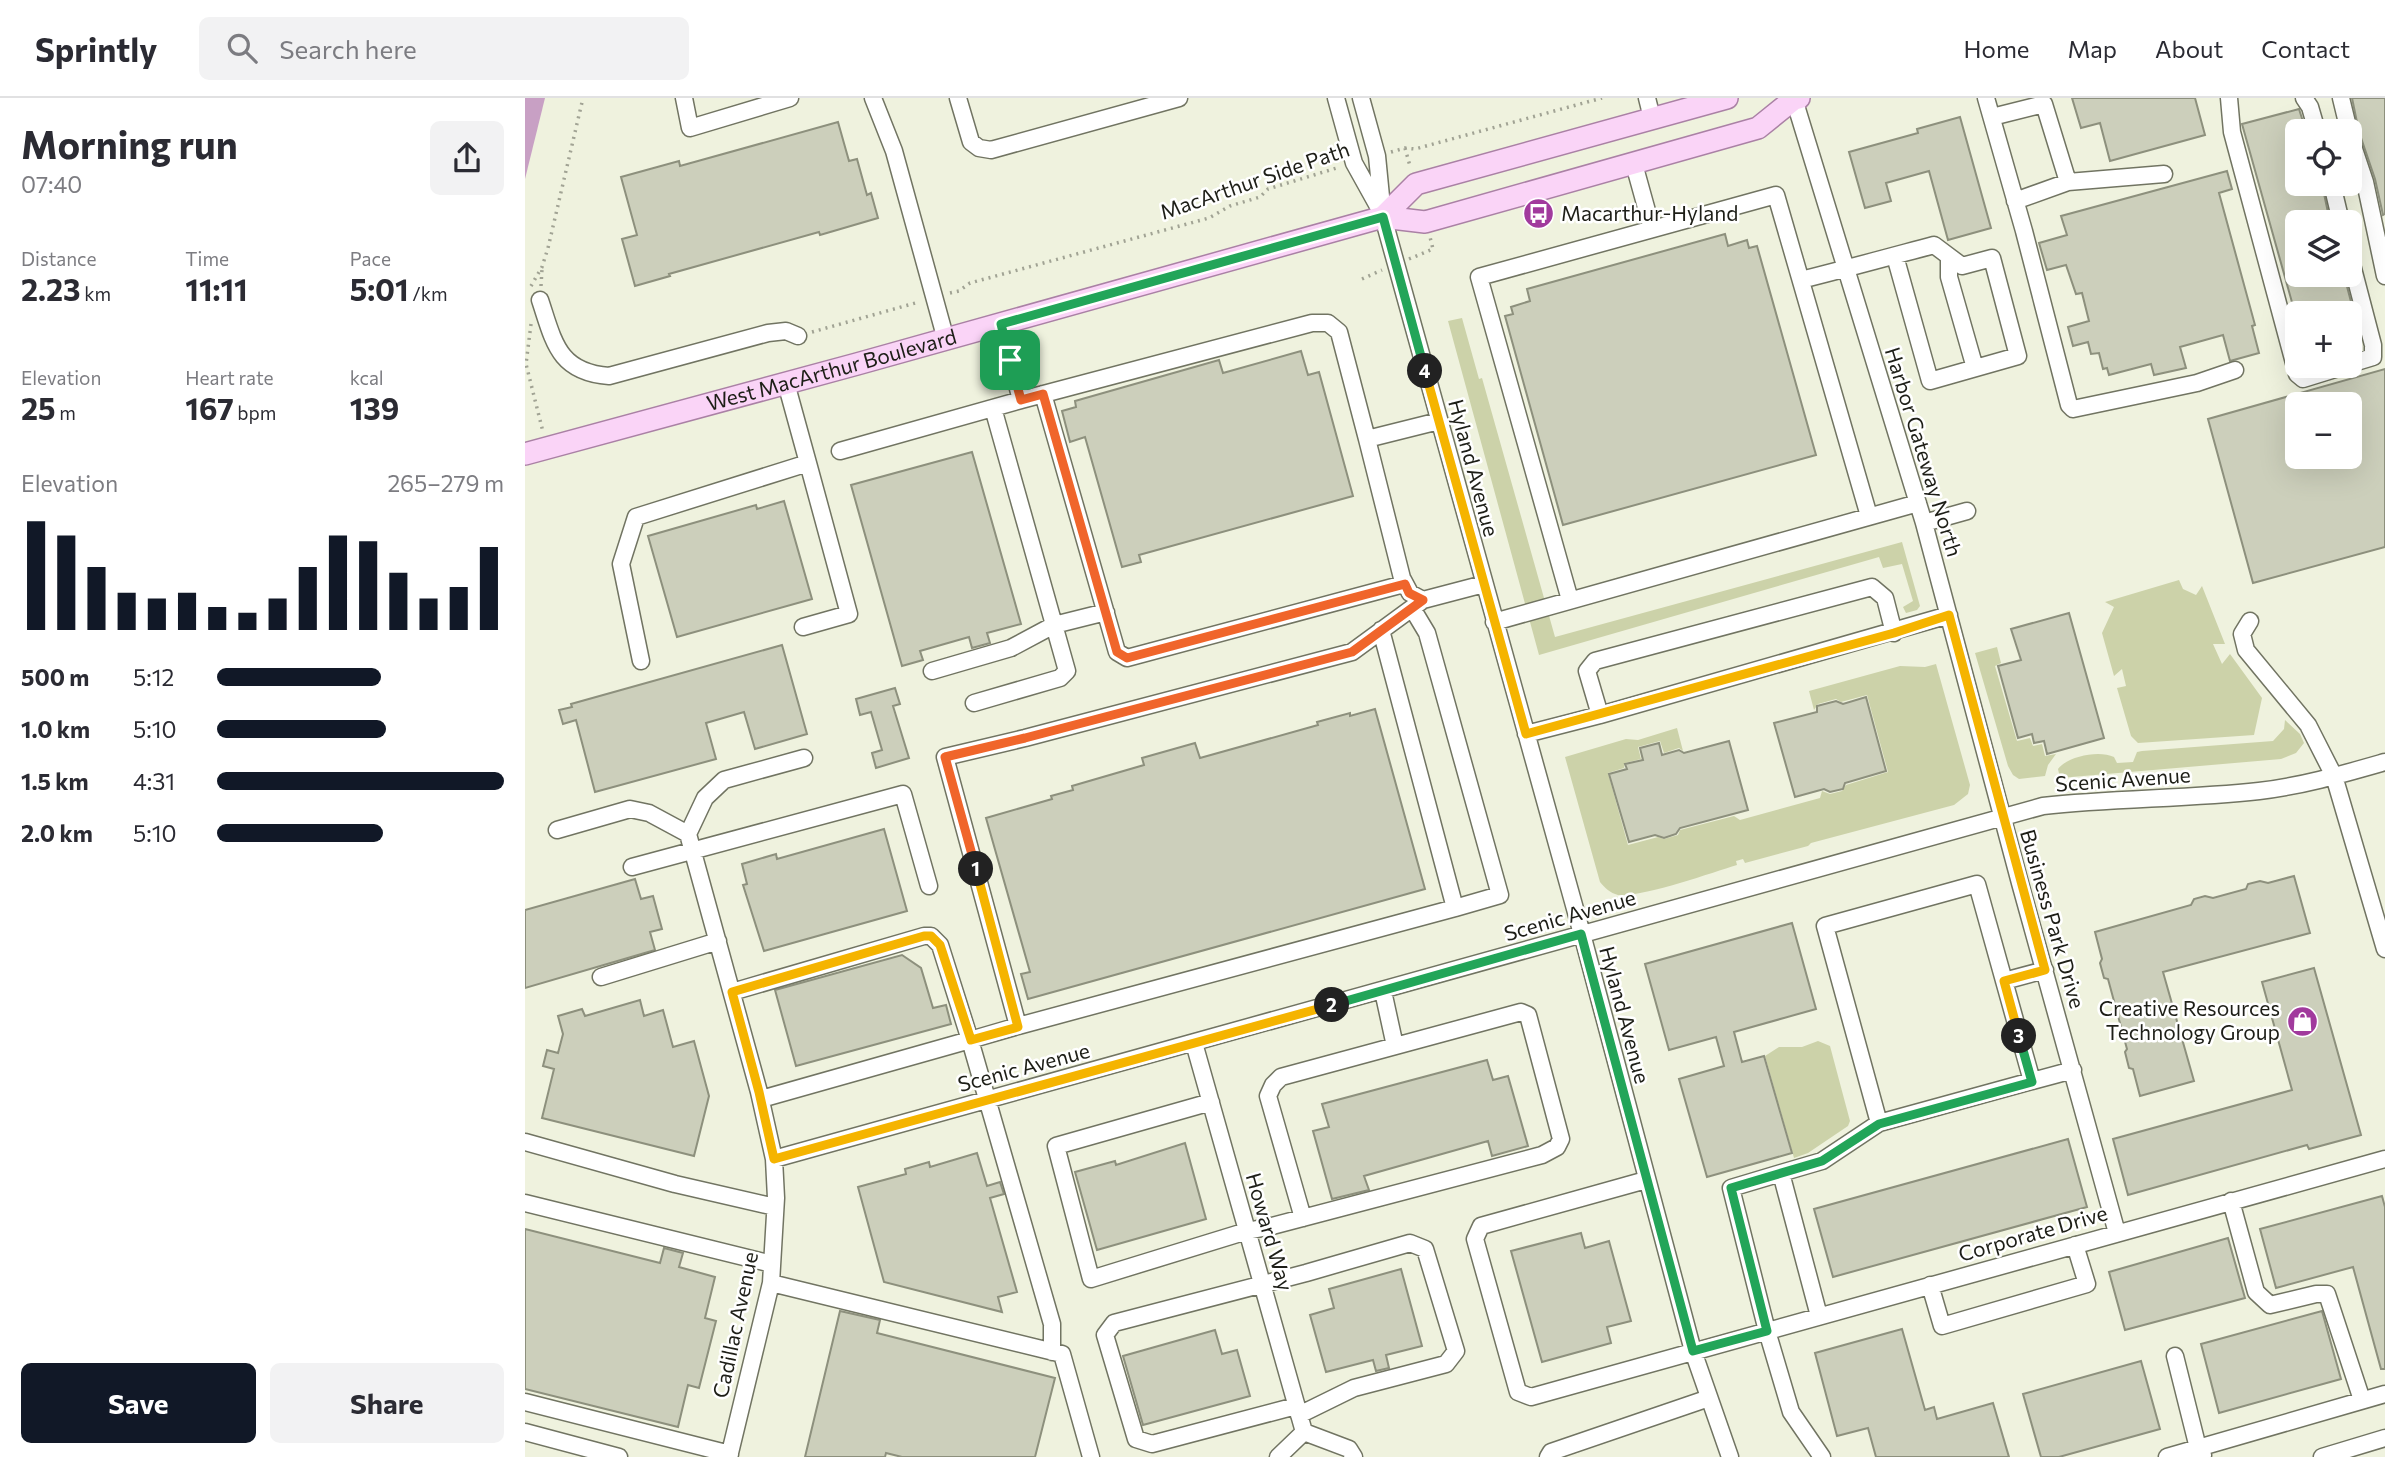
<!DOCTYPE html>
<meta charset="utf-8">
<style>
:root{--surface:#fff;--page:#f2f2f3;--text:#2b2b33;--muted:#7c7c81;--line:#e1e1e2;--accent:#111827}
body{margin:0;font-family:Commissioner,sans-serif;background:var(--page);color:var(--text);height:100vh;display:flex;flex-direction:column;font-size:26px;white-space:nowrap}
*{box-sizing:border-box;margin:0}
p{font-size:23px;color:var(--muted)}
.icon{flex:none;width:38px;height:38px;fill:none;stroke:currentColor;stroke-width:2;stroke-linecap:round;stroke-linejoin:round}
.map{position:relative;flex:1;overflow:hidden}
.drawer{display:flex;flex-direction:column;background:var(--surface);width:525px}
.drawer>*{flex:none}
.fabs{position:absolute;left:1760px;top:21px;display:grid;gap:14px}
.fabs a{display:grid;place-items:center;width:77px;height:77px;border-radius:10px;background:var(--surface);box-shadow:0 7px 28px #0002;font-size:35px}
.pin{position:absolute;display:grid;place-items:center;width:60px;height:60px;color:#fff;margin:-30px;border-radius:14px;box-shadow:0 4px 10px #0006}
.km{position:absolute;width:35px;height:35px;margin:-18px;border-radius:50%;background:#222;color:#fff;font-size:19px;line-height:35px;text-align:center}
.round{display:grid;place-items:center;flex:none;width:74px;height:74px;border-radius:10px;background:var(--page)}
.headline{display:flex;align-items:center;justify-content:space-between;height:119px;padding:0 21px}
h1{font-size:38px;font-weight:700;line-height:52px}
.stats{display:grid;grid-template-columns:repeat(3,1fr);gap:10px;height:119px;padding:7px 21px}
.stats div{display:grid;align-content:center}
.stats b{font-size:30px;font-weight:700}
.stats small{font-size:19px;font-weight:400}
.stats p{font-size:19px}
.chart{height:196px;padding:14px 21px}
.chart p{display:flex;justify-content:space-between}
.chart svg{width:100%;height:126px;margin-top:7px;stroke:var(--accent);stroke-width:6}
.primary-button{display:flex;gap:14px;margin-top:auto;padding:14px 21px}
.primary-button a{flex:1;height:80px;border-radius:10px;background:var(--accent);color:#fff;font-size:28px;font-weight:700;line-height:80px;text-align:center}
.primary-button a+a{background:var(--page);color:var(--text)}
ul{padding:0 21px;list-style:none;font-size:23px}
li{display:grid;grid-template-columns:112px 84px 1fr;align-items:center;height:52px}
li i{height:18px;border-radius:9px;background:var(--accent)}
header{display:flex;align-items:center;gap:42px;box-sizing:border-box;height:98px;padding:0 35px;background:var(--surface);border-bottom:2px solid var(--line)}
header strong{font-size:33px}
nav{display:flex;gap:38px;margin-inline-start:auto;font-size:24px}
.search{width:490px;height:63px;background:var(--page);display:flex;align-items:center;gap:18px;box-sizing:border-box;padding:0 24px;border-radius:10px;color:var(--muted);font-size:26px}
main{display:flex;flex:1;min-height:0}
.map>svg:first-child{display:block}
.green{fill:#ccd2a9}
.water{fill:#c8a0c4}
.building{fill:#cccfbb;stroke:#8d907d;stroke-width:2;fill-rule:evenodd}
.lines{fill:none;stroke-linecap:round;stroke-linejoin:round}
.minor-casing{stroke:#717462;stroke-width:19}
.major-casing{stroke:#aa81a5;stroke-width:24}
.path{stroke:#a1a394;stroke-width:3.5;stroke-dasharray:2 5;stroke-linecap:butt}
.minor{stroke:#fff;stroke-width:16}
.major{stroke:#fad4f7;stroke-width:21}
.split-1-casing{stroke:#fff;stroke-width:14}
.split-2-casing{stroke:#fff;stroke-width:14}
.split-3-casing{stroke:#fff;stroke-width:14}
.split-4-casing{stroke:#fff;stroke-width:14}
.split-5-casing{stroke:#fff;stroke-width:14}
.split-1{stroke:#f0652b;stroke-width:9}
.split-2{stroke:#f5b400;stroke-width:9}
.split-3{stroke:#22a559;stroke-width:9}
.split-4{stroke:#f5b400;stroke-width:9}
.split-5{stroke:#22a559;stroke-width:9}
.labels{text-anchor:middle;stroke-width:5;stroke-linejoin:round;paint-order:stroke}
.street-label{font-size:21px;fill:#1d1e17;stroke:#fff}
.poi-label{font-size:21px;fill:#1d1e17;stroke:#fff;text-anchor:start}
</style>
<header>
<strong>Sprintly</strong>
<div class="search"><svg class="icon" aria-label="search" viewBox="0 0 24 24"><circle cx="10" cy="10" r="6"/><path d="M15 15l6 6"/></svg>Search here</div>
<nav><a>Home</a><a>Map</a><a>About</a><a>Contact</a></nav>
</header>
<main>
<section class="drawer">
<div class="headline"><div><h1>Morning run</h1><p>07:40</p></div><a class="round"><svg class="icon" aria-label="share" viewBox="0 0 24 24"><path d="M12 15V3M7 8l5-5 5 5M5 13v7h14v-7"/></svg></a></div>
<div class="stats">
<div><p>Distance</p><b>2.23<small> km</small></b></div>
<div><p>Time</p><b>11:11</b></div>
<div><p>Pace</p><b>5:01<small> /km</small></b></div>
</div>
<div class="stats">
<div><p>Elevation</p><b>25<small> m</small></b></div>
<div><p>Heart rate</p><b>167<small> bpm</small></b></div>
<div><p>kcal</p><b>139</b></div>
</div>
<div class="chart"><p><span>Elevation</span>265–279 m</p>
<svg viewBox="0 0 160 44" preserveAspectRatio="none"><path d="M5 44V6M15 44V11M25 44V22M35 44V31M45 44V33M55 44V31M65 44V36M75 44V38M85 44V33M95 44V22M105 44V11M115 44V13M125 44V24M135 44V33M145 44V29M155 44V15"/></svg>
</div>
<ul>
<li><b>500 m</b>5:12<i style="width:57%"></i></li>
<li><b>1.0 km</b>5:10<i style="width:59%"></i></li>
<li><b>1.5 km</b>4:31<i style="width:100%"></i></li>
<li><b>2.0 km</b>5:10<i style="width:58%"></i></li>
</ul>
<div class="primary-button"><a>Save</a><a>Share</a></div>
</section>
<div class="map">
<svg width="1860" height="1359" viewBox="0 0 1860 1359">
<rect width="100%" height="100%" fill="#eff2de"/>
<path class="green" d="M937,220L954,281L957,280L1030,539L1377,444L1395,508L1392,512L1381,515L1378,509L1388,503L1377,466L1358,470L1354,459L1014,557L923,223Z
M1654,482L1658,491L1671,497L1677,488L1700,546H1688L1697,566L1705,556L1737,600L1729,637L1613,645L1606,638L1592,590L1601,588L1597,571L1589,578L1577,535L1589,509L1580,504Z
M1472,549L1476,565L1470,568L1492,643L1505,640L1508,648L1517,646L1520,658L1531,656L1523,667L1520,678L1494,681L1488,677L1483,668L1450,555Z
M1411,566L1445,687L1443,696L1429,707L1286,745L1283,748L1220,765L1218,761L1211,763L1212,767C1186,775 1115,800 1093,797C1085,795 1080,790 1075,784L1040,659L1101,641L1113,642L1152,630L1158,653L1154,650L1139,655L1135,643L1113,649L1116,661L1100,665L1099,670L1083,675L1103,747L1133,739L1139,741L1153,737L1155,732L1209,718L1215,722L1295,700L1297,693L1305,696L1317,693L1321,687L1363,674L1342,597L1316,604L1311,601L1293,606L1289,612L1284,593L1375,568L1400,569Z
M1760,622L1775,636L1779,645L1771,655L1756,661L1535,680L1533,671C1543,658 1574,652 1589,659L1592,665L1608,664L1612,654L1617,653L1748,643L1759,631Z
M1293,943L1305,948L1325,1023L1323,1028L1283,1055L1269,1060L1240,958L1254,949H1277Z"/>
<path class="water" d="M0,0H20L0,81Z"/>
<path class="building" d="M1547,0H1670L1680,37L1585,63L1575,25L1556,30Z
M1827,0H1860V116L1858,117L1850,81L1834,34Z
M1774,11L1781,33H1773V86H1797L1805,124H1773V177H1819L1835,238L1825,241V215H1770L1717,26Z
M1435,19L1466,130L1423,142L1404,73L1361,85L1366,103L1340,110L1324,54L1393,35L1392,31Z
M313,24L324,63L332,61L342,97L346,95L353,120L295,137L294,134L144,176L145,178L110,188L97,141L112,137L96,79L154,63L155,68Z
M1702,73L1707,91L1694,95L1730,227L1727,228L1734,255L1705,263L1698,237L1655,249L1661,270L1629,277L1626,266L1584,277L1582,270L1578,271L1574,255L1566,256L1563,244L1548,248L1543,229L1564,223L1557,195L1551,196L1541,167L1522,172L1514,145L1542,137L1536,118Z
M1200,136L1203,148L1222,142L1224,150L1232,148L1291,357L1038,427L980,218L988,216L986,209L1005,203L1002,191Z
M776,253L783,277L794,274L828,398L614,457L616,464L597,469L560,339L545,344L537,313L551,309L550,303L694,262L698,275Z
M1860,271V449L1728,485L1683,321ZM1773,306H1825V359H1773Z
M447,354L496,526L462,535L465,545L447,550L444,539L395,553L398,562L377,568L326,387Z
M259,403L287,501L152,539L123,438L231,407L232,411Z
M1544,515L1579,640L1522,656L1519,643L1509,645L1507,636L1493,640L1473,568L1496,562L1486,531Z
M257,547L282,636L230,651L219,614L181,625L191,661L70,694L51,622L38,626L34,612L47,609L46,606Z
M370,590L375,606L368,608L384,660L351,670L347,655L357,652L346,614L335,617L331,601Z
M1341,599L1361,673L1320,685L1318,691L1305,694L1299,691L1270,699L1249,625L1292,614V608L1311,603L1318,606Z
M850,611L900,791L503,901L496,876L505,874L461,720L527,701L526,698L548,692L547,688L619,667L617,660L670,645L675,660L793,627L792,624L825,615V618Z
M1204,643L1223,712L1155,730L1151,736L1139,740L1130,737L1104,744L1084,676L1102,671L1100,666L1118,662L1115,650L1134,645L1137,657L1154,652L1159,655Z
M359,731L382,813L239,853L218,787L222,786L217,766L251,756L252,761Z
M1769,778L1785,835L1638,874L1669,983L1615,998L1608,971L1604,970L1600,954L1602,951L1583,881L1579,880L1575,865L1577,861L1570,834L1666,807L1669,801L1680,798L1688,800L1721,791L1723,786L1735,783L1743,785Z
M110,781L116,801L128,798L137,831L125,834L130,852L0,890V812Z
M1267,825L1291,911L1209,934L1217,964L1239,958L1267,1055L1182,1079L1154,981L1199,968L1191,939L1144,952L1120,866Z
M377,857L396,870L408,910L421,907L426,926L271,968L250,892Z
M1789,870L1836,1037L1784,1051L1782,1047L1603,1097L1588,1041L1767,992L1737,884Z
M115,902L119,918L138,912L148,949L169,943L184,998L169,1058L17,1020L29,971L18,968L22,952L33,955L38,936L33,918L57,911L60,918Z
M962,962L968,982L983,978L1003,1048L967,1058L963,1043L839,1078L844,1092L807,1101L788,1033L804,1029L797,1006Z
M1543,1041L1562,1109L1308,1179L1289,1111Z
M660,1045L681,1121L572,1152L550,1074L590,1063L591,1067Z
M452,1055L462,1088L475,1084L479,1096L465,1100L492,1194L473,1199L477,1214L359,1184L333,1089L381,1076L380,1071L404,1064L405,1069Z
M1857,1098L1860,1109V1271H1856L1828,1169L1751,1190L1735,1131Z
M0,1131L135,1165L139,1150L158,1155L154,1169L190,1179L180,1220L191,1223L174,1290L163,1287L153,1329L0,1291Z
M1056,1135L1060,1150L1084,1143L1106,1223L1082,1229L1086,1245L1017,1264L986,1153Z
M1703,1140L1720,1200L1600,1232L1584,1174Z
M876,1171L897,1248L861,1257L864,1270L851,1273L848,1262L801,1274L785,1217L809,1210L804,1191Z
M315,1213L355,1222L352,1235L530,1280L510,1359H377L361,1355L360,1359H280Z
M1797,1213L1816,1281L1694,1315L1676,1246Z
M1377,1231L1400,1312L1409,1309L1412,1321L1468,1305L1484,1359H1351L1343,1330L1312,1338L1290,1255Z
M690,1232L697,1256L712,1252L725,1298L618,1327L598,1258Z
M1616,1263L1635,1331L1534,1359H1516L1498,1296Z"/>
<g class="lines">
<defs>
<path id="minor" d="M159,0L165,30L265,0
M348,0L369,53L421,242
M433,0L446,44L454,50L466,52L654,0
M811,0L829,65L854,110
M836,0L852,58L858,119L1057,836L1168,1253L1205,1359
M1122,0L1127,20
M1461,0L1499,133L1544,307L1548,311L1672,285L1710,272
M1704,0L1707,34L1772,276L1778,281L1820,268
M1779,0L1785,9L1792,33
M1816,0L1824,33
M1269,1L1399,425L1495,785L1592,1135
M1467,19L1519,6L1543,84L1639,76
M1825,39L1840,84L1860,178
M1109,66L1127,131
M1807,86L1816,124
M1490,103L1543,84
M1424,159V179L1450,270
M1825,159L1848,247V259L1825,266
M1276,182C1320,171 1364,159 1409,147L1437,168L1467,160L1493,258L1405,283L1370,158
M15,202C29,244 33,274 84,278L243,235L261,233L273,238
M476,226L496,302L787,225H803L814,234L842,341L914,323
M518,296L592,554L602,560L879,486
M842,341L877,480L885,495L898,502L959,486
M315,353L496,302
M1399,425L1442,413
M1045,502L954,179L1251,97L1344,418
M1725,523L1717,536L1721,552L1783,627L1809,678L1860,851
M969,524L1393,405
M278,529L324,516L283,365
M856,532L930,810L975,797L902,535L887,510
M1369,535L1360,500L1347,489L1070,563L1062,573L1075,617L1424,517
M116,563L96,466L111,419L283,365L261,285
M407,573L486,550L529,527L581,514
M449,605L535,580L542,573L468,310
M1001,636L1075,617
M32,732L105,711L124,715L163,736
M163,736L234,994L249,1061L251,1100L246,1185L204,1359
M163,736L180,700L199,682L279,660
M107,769L378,696L404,788
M76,879L193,843
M1479,883L1520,872
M858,893L870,948
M207,894L399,838H406L415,847L445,942L493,928L420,659L500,640L827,554L898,502
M493,928L930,810
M669,945L779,1334
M236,1001L445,942L527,1226V1254
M686,1004L531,1048L566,1181L722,1133L747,1128L1017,1057L1032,1049L1036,1041L1003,917L996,914L756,979L748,987L743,998L778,1120
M1354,1025L1507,983
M0,1044L150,1086L250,1109
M249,1061L1518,708C1590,700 1662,701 1734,693C1777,688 1818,676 1860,664
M1256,1075L1206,1090L1242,1233L1266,1314L1297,1359
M1121,1082L956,1128L950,1141L993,1294L1006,1299L1860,1061
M1706,1103L1731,1194L1745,1207L1791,1196H1802L1837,1302
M0,1105L247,1166
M246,1185L537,1256L566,1359
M1405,1187L1417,1228L1562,1186L1550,1147
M1294,1218L1256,1075L1297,1063L1354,1025L1300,828L1452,786L1507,983L1548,972
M1650,1258L1673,1350L1678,1357
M0,1304L205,1356
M771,1308L627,1346L611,1341L580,1237L589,1225L781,1175L885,1145L900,1151L931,1253L921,1266L829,1290L774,1317
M0,1334L94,1359
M779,1334L824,1351L829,1359
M753,1359L779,1334
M1023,1359L1026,1354L1184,1300
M1642,1359L1860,1296
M1797,1359L1860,1340"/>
<g id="major">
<path d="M858,119L891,86L1202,0"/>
<path id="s1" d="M0,356L332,266L858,119L900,124L1233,30L1269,1L1274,0"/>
</g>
</defs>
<use href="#minor" class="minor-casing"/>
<use href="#major" class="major-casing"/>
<path class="path" d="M880,50L885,68
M866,54L880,50L890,51L1077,0
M884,161L908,151L905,139
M837,181L857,172
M6,188L17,169L23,150L58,0
M16,188L17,171
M425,195L434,193L445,185L684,120L705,108L735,99L743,91L815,69
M6,226L1,266L18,334
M287,234L394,204"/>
<use href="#minor" class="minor"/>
<use href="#major" class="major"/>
</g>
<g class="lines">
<defs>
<path id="split-1" d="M451,771L420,659L500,640L827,554L898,502L884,495L880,486L602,560L592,554L518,296L496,302L485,262"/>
<path id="split-2" d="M451,771L493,929L446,942L415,847L406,838H399L207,894L234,994L249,1061L807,907"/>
<path id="split-3" d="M807,907L1056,836L1168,1253L1242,1233L1206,1090L1297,1063L1354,1026L1507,984L1494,938"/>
<path id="split-4" d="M900,273L1001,636L1369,535L1424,517L1520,872L1479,883L1494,938"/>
<path id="split-5" d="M485,262L476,226L858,119L900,273"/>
</defs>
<use href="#split-1" class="split-1-casing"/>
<use href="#split-2" class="split-2-casing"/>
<use href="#split-3" class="split-3-casing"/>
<use href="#split-4" class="split-4-casing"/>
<use href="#split-5" class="split-5-casing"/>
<use href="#split-1" class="split-1"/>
<use href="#split-2" class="split-2"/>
<use href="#split-3" class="split-3"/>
<use href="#split-4" class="split-4"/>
<use href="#split-5" class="split-5"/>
</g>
<defs>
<symbol id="bus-disc" viewBox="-11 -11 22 22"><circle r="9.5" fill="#a13a9d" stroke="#fff"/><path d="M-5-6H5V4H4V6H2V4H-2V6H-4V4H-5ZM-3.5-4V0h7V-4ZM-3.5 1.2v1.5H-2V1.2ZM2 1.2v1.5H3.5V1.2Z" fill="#fff"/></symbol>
<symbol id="shop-disc" viewBox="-11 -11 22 22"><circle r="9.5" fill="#a13a9d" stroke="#fff"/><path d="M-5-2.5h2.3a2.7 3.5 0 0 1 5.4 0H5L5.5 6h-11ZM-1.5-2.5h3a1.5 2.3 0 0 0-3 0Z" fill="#fff"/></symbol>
</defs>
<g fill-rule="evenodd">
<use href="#bus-disc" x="996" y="98" width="35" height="35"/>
<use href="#shop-disc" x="1760" y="906" width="35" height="35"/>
</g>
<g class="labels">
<g class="street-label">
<text transform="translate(730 83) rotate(-19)" y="7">MacArthur Side Path</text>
<text dy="7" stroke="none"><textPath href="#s1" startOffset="318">West MacArthur Boulevard</textPath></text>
<text transform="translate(1398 354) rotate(73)" y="7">Harbor Gateway North</text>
<text transform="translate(948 370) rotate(75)" y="7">Hyland Avenue</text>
<text transform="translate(1598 682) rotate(-4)" y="7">Scenic Avenue</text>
<text transform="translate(1045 818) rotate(-16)" y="7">Scenic Avenue</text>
<text transform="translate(1527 821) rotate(74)" y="7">Business Park Drive</text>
<text transform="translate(1099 917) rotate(75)" y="7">Hyland Avenue</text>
<text transform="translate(499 970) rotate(-15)" y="7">Scenic Avenue</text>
<text transform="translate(744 1134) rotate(74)" y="7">Howard Way</text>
<text transform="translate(1508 1136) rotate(-16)" y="7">Corporate Drive</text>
<text transform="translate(211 1227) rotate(-78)" y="7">Cadillac Avenue</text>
</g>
<g class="poi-label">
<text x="1036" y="123">Macarthur-Hyland</text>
<text x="1755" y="918" text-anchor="end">Creative Resources<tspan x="1755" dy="24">Technology Group</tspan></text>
</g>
</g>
</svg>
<div class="fabs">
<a><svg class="icon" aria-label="locate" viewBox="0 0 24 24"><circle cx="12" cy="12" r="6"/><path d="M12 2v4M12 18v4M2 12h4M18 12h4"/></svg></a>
<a><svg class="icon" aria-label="layers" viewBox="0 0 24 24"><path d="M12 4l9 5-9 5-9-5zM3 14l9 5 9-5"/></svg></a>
<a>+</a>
<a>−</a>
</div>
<div class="pin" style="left:485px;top:262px;background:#1e9e55"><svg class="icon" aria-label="arrive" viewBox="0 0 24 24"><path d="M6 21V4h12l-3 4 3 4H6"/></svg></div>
<b class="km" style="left:451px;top:771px">1</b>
<b class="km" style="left:807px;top:907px">2</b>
<b class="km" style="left:1494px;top:938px">3</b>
<b class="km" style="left:900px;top:273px">4</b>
</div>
</main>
